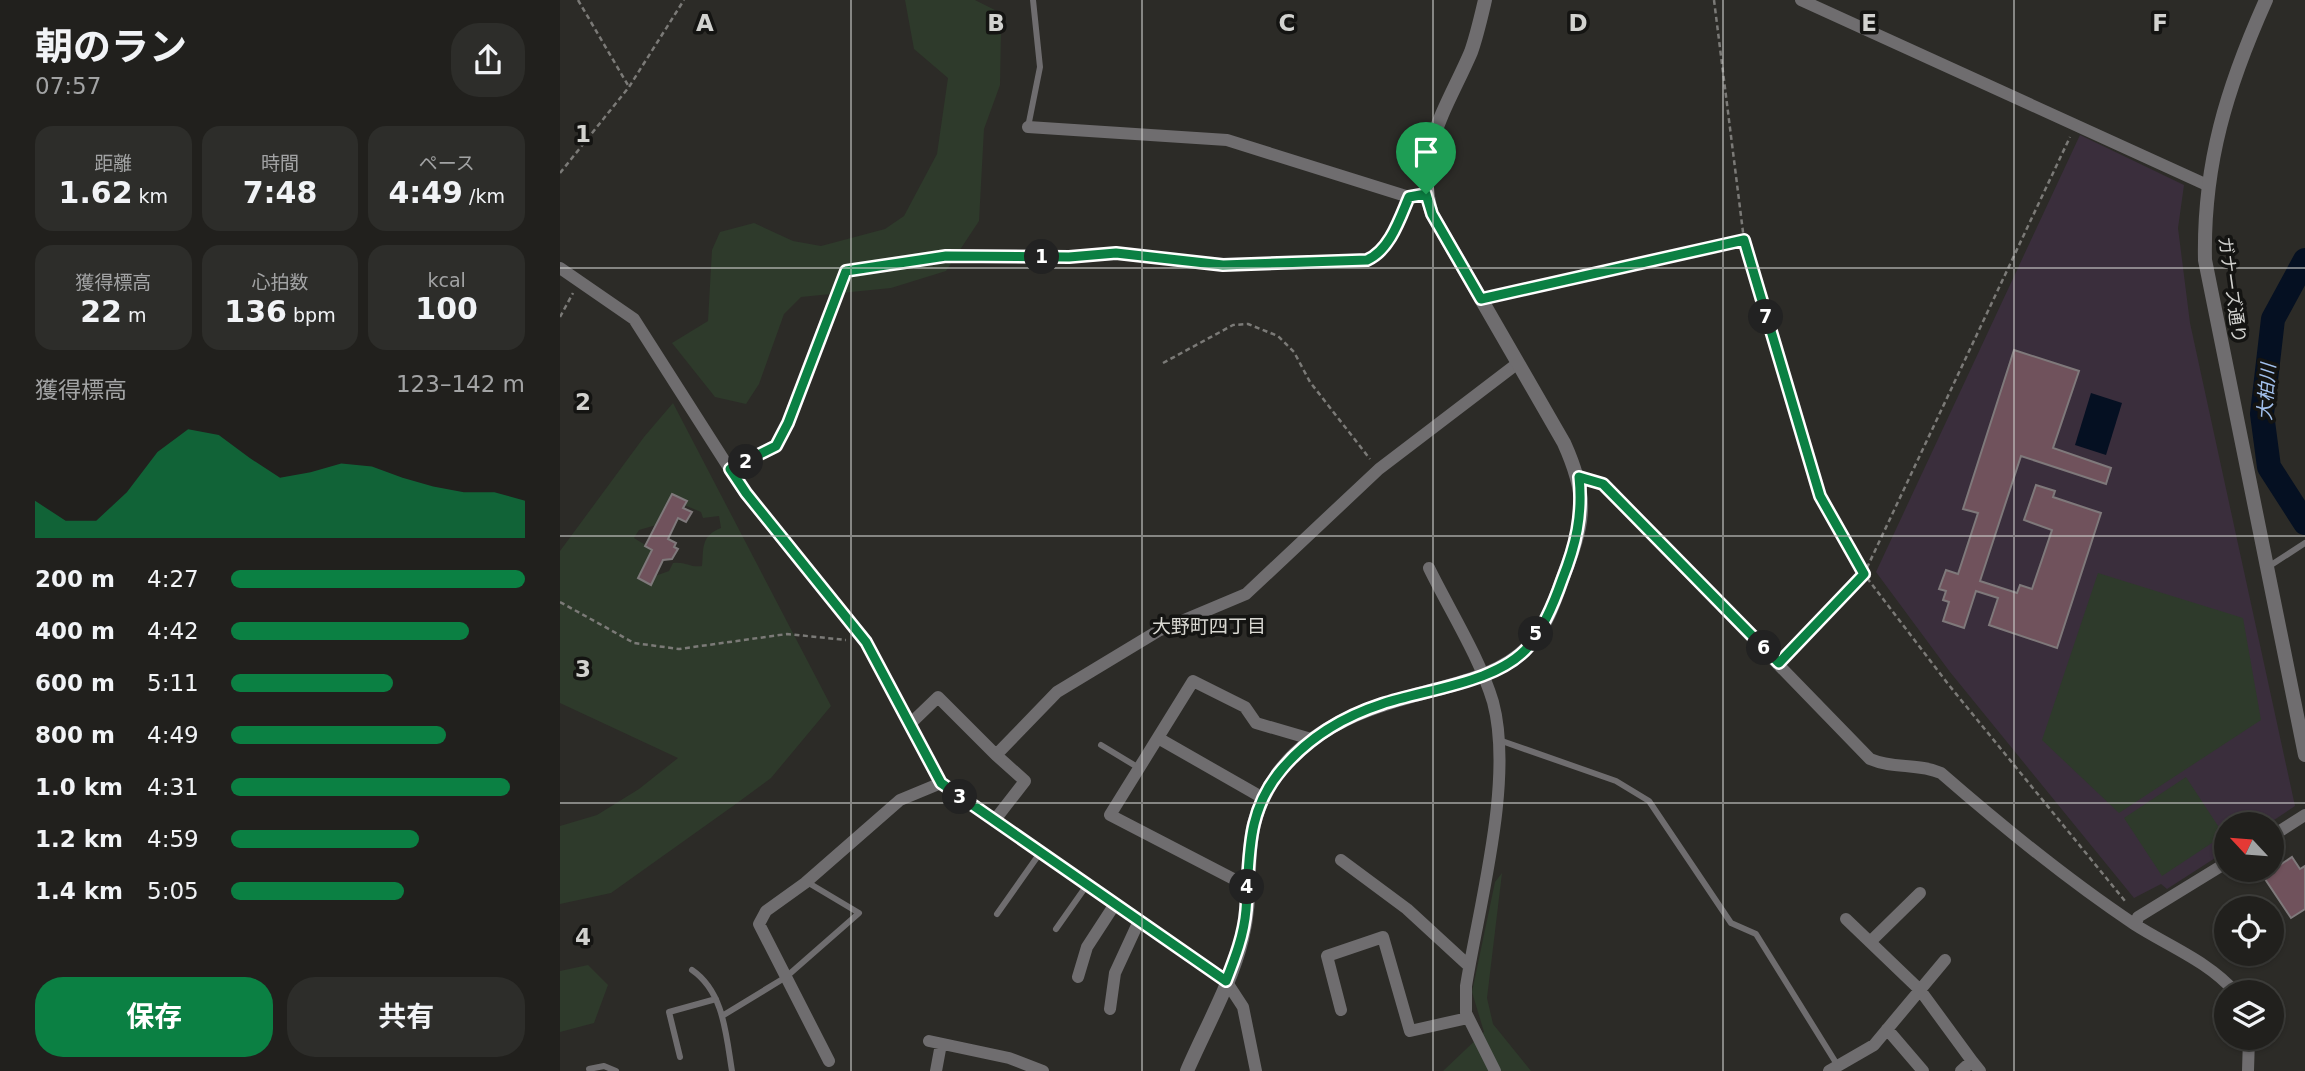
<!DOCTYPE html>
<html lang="ja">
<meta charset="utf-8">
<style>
:root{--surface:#21201d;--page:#2d2d2a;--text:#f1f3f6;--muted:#a2a3a4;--line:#3e3e3b;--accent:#0b8043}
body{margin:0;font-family:"DejaVu Sans","Noto Sans JP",sans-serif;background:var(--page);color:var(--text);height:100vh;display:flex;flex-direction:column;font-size:26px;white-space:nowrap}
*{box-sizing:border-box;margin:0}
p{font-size:23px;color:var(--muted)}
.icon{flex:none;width:38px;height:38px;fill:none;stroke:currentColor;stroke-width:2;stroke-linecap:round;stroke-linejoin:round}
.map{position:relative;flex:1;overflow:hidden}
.sheet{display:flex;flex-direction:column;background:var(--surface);width:560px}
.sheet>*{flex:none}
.needle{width:46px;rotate:296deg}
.controls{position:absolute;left:1654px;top:812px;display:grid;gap:14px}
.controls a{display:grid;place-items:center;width:70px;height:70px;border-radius:50%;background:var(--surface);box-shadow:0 2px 5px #0004,0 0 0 2px var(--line);font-size:35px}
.pin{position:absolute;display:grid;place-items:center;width:60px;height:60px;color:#fff;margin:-72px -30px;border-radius:50% 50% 50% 0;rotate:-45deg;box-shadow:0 0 7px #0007}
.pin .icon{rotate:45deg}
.km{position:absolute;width:35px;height:35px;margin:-18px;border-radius:50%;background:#222;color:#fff;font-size:19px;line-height:35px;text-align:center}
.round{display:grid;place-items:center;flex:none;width:74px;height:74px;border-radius:28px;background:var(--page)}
.overview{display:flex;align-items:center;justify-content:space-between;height:119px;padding:0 35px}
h1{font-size:38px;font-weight:700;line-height:52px}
.metrics{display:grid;grid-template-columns:repeat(3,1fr);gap:10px;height:119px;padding:7px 35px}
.metrics div{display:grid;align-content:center;border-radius:18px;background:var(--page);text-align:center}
.metrics b{font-size:30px;font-weight:700}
.metrics small{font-size:19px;font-weight:400}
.metrics p{font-size:19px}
.chart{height:196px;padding:14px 35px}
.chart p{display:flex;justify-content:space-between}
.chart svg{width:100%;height:126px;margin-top:7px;fill:var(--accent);opacity:.7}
.button{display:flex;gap:14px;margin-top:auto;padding:14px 35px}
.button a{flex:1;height:80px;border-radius:28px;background:var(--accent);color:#fff;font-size:28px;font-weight:700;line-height:80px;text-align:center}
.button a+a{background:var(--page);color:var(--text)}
ul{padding:0 35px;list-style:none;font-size:23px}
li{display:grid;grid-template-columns:112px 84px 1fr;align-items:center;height:52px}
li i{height:18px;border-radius:9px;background:var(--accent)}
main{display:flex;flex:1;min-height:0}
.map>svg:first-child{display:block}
.education{fill:#3a2e3c}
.green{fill:#2e3a2b;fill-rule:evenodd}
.water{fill:#051022}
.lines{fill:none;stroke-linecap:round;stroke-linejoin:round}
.river{stroke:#051022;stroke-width:24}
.building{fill:#70525c;stroke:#7f797b;stroke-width:2}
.path{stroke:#7b7a77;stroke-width:2.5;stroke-dasharray:5 3.5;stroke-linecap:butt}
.service{stroke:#6f6d6f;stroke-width:6}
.minor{stroke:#6f6d6f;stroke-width:12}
.tertiary{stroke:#6f6d6f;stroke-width:14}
.route-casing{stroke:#fff;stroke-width:14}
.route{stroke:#0b8043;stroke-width:9}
.grid{fill:none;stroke:#d2d2cf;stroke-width:2;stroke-opacity:0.55}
.labels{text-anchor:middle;stroke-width:7;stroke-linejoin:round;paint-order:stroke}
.street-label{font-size:18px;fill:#d2d2cf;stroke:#141412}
.water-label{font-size:19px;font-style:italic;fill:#a2c0ed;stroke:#141412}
.neighbourhood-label{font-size:19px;fill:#d9d8d2;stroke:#141412}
.grid-label{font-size:23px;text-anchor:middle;font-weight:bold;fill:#d2d2cf;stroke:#141412;stroke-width:7;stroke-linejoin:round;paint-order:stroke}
</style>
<main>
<section class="sheet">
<div class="overview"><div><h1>朝のラン</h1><p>07:57</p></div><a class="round"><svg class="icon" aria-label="share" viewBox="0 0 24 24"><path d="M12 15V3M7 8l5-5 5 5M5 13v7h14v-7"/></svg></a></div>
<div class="metrics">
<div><p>距離</p><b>1.62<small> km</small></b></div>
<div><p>時間</p><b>7:48</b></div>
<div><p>ペース</p><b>4:49<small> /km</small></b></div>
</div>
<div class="metrics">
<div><p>獲得標高</p><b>22<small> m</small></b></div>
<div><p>心拍数</p><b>136<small> bpm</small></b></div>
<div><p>kcal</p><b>100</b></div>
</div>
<div class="chart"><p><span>獲得標高</span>123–142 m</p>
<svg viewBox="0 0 160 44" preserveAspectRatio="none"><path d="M0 44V31L10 38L20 38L30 28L40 14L50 6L60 8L70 16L80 23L90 21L100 18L110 19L120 23L130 26L140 28L150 28L160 31V44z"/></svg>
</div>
<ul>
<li><b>200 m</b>4:27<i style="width:100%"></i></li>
<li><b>400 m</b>4:42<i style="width:81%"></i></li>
<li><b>600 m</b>5:11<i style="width:55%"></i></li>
<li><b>800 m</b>4:49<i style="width:73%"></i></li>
<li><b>1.0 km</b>4:31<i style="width:95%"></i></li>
<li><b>1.2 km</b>4:59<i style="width:64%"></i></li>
<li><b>1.4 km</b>5:05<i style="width:59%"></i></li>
</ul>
<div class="button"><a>保存</a><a>共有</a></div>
</section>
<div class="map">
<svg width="1745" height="1071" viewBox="0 0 1745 1071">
<rect width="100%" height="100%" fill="#2c2b27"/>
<path class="education" d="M1520,135L1624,185L1618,228L1630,323L1735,806L1708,824H1666V851L1607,889L1601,884L1574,898L1390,672L1316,572Z"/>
<path class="green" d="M345,0H415L437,11L441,30L440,85L424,129L419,221L386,271L331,288L241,297L224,314L199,384L186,404L155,397L112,343L148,321L152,250L160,232L194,223L233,241L261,246L325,229L344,216L377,154L388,78L354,49Z
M113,403L271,706L211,778L173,806L51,893L0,904V826L37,815L79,789L118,758L0,703V551L84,437ZM110,499L141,512L143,518L159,516L161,528C140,536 144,549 142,566C131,568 125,561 113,563L109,571L95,576L89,583L95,551L74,538L79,530L100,524Z
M1538,573L1683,618L1701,720L1559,813L1482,740Z
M1626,777L1664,835L1602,876L1564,818Z
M942,873L927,998L933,1024L971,1071H883L924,1032L912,992L935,882Z
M28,965L48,985L34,1023L0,1032V971Z"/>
<path class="water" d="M1531,393L1562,403L1546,455L1515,445Z"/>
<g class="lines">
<path class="river" d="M1745,260L1713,319L1702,414L1709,467L1745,523"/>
</g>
<path class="building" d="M1454,350L1519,371L1493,448L1551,468L1546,484L1461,456L1420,581L1457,593L1460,585L1472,589L1492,530L1464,520L1476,485L1495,491L1493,497L1541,513L1497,648L1429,625L1438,598L1416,591L1404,628L1383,621L1389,602L1383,600L1386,591L1379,589L1386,570L1398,574L1418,513L1403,509Z
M112,494L127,501L123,508L132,512L126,522L118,518L108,539L116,543L114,547L118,549L112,559L103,560L91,585L78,578L92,550L85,546Z
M1732,857L1740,869L1745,866V909L1731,918L1703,876Z"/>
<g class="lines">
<path class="path" d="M18,0L69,87
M1154,0L1184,240L1260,496L1304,574L1388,684L1565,901
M0,173L69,87L124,0
M934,295L1184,240
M0,317L13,293
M603,363L673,325L688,324L718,336L734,352L750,382L810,459
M182,463L216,446L228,423L286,271L321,264
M0,602L74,643L119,649L227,634L286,640
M1226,655L1304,574L1510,137"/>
<path class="service" d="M468,127L480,67L473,0
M331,263L386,256L509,257L556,253L663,265L807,260C830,250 841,218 849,197
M1708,567L1745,543
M939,740L1056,781L1089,801L1171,923L1196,934L1278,1066
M541,745L579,768
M437,914L480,853
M496,929L527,885
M132,970C164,992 166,1035 172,1071
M162,1016L226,977L299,913L247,882
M120,1057L109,1012L156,999
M29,1069L44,1066L56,1071"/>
<path class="minor" d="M1241,0L1647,185
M468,127L667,140L849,197L866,194
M0,268L74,319L185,493L306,642L381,783L666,981L683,1007L696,1071
M1019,477L1043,484L1310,759C1333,769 1358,763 1381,773C1443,827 1505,878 1574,924C1608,946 1648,961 1675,992
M869,568C890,611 919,656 933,702C954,780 919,905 906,986V1013L935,1071
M350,724L378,697L436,755
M598,738L703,798
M434,821L465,781L436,755L497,692L598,631L686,594L819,469L958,363
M1712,836L1745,815
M781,860L847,909L909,966
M687,886L550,815L633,681L685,707L696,723L751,739
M1286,919L1360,990L1412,1061
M1576,925L1578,917L1666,863
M1310,942L1360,893
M518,977L527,947L555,904
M550,1009L555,973L579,921
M781,1010L767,956L823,937L850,1031L908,1018
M1327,1029L1363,1071
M369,1041L449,1058L483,1071
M269,1061L199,924L206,911L245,883L340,800L381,783
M376,1071L381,1044
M1269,1071L1314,1045L1385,960
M1401,1071L1412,1061L1420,1071
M1688,1071L1689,1038"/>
<path class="tertiary" d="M1706,0C1667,87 1643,164 1645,260L1745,755
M627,1071C645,1029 671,984 682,939C698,876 674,833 719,772C760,718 823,704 885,687C914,679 944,670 966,649C986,630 997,595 1006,569C1026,517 1027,494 1004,443L872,214C853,153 888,106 911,52C917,35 921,17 925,0"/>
</g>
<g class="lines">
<defs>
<path id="route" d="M866,194L872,214L921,299L1184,240L1260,496L1304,574L1219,663L1043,484L1019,477C1023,515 1016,545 1002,580C994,603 984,627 969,646C938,683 866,689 822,704C782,717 749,737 722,769C685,812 690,858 686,910C684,935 675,958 666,981L381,783L306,642L186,493L170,469L216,446L228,423L286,271L386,256L509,257L556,253L663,265L807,260C830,250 840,218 849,197Z"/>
</defs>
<use href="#route" class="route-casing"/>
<use href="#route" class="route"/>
</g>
<path class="grid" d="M291,0V1071M582,0V1071M873,0V1071M1163,0V1071M1454,0V1071M0,268H1745M0,536H1745M0,803H1745"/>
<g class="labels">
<g class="street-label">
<text transform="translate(1672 290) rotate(82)" y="6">ガナーズ通り</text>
</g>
<g class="water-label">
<text transform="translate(1706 392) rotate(-86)" y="7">大柏川</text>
</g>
<g class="neighbourhood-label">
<text x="649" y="633">大野町四丁目</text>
</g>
</g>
<g class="grid-label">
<text x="145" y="31">A</text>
<text x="436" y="31">B</text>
<text x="727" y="31">C</text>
<text x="1018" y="31">D</text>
<text x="1309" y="31">E</text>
<text x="1600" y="31">F</text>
<text x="23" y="142">1</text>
<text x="23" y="410">2</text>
<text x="23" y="677">3</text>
<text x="23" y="945">4</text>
</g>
</svg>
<div class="controls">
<a><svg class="needle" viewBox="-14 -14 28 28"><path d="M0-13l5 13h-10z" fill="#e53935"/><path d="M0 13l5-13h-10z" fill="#a2a3a4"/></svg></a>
<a><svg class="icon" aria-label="locate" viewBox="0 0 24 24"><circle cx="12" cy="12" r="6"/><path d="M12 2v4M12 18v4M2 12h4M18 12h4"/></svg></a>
<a><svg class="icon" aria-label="layers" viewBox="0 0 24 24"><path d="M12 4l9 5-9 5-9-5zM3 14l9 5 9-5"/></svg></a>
</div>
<div class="pin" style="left:866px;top:194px;background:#1e9e55"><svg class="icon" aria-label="arrive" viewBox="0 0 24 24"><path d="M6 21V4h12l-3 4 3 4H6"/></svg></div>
<b class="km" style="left:482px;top:257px">1</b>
<b class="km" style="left:186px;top:462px">2</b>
<b class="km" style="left:400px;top:797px">3</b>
<b class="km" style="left:687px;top:887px">4</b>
<b class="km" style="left:976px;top:634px">5</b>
<b class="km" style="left:1204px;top:648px">6</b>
<b class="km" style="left:1206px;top:317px">7</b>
</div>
</main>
